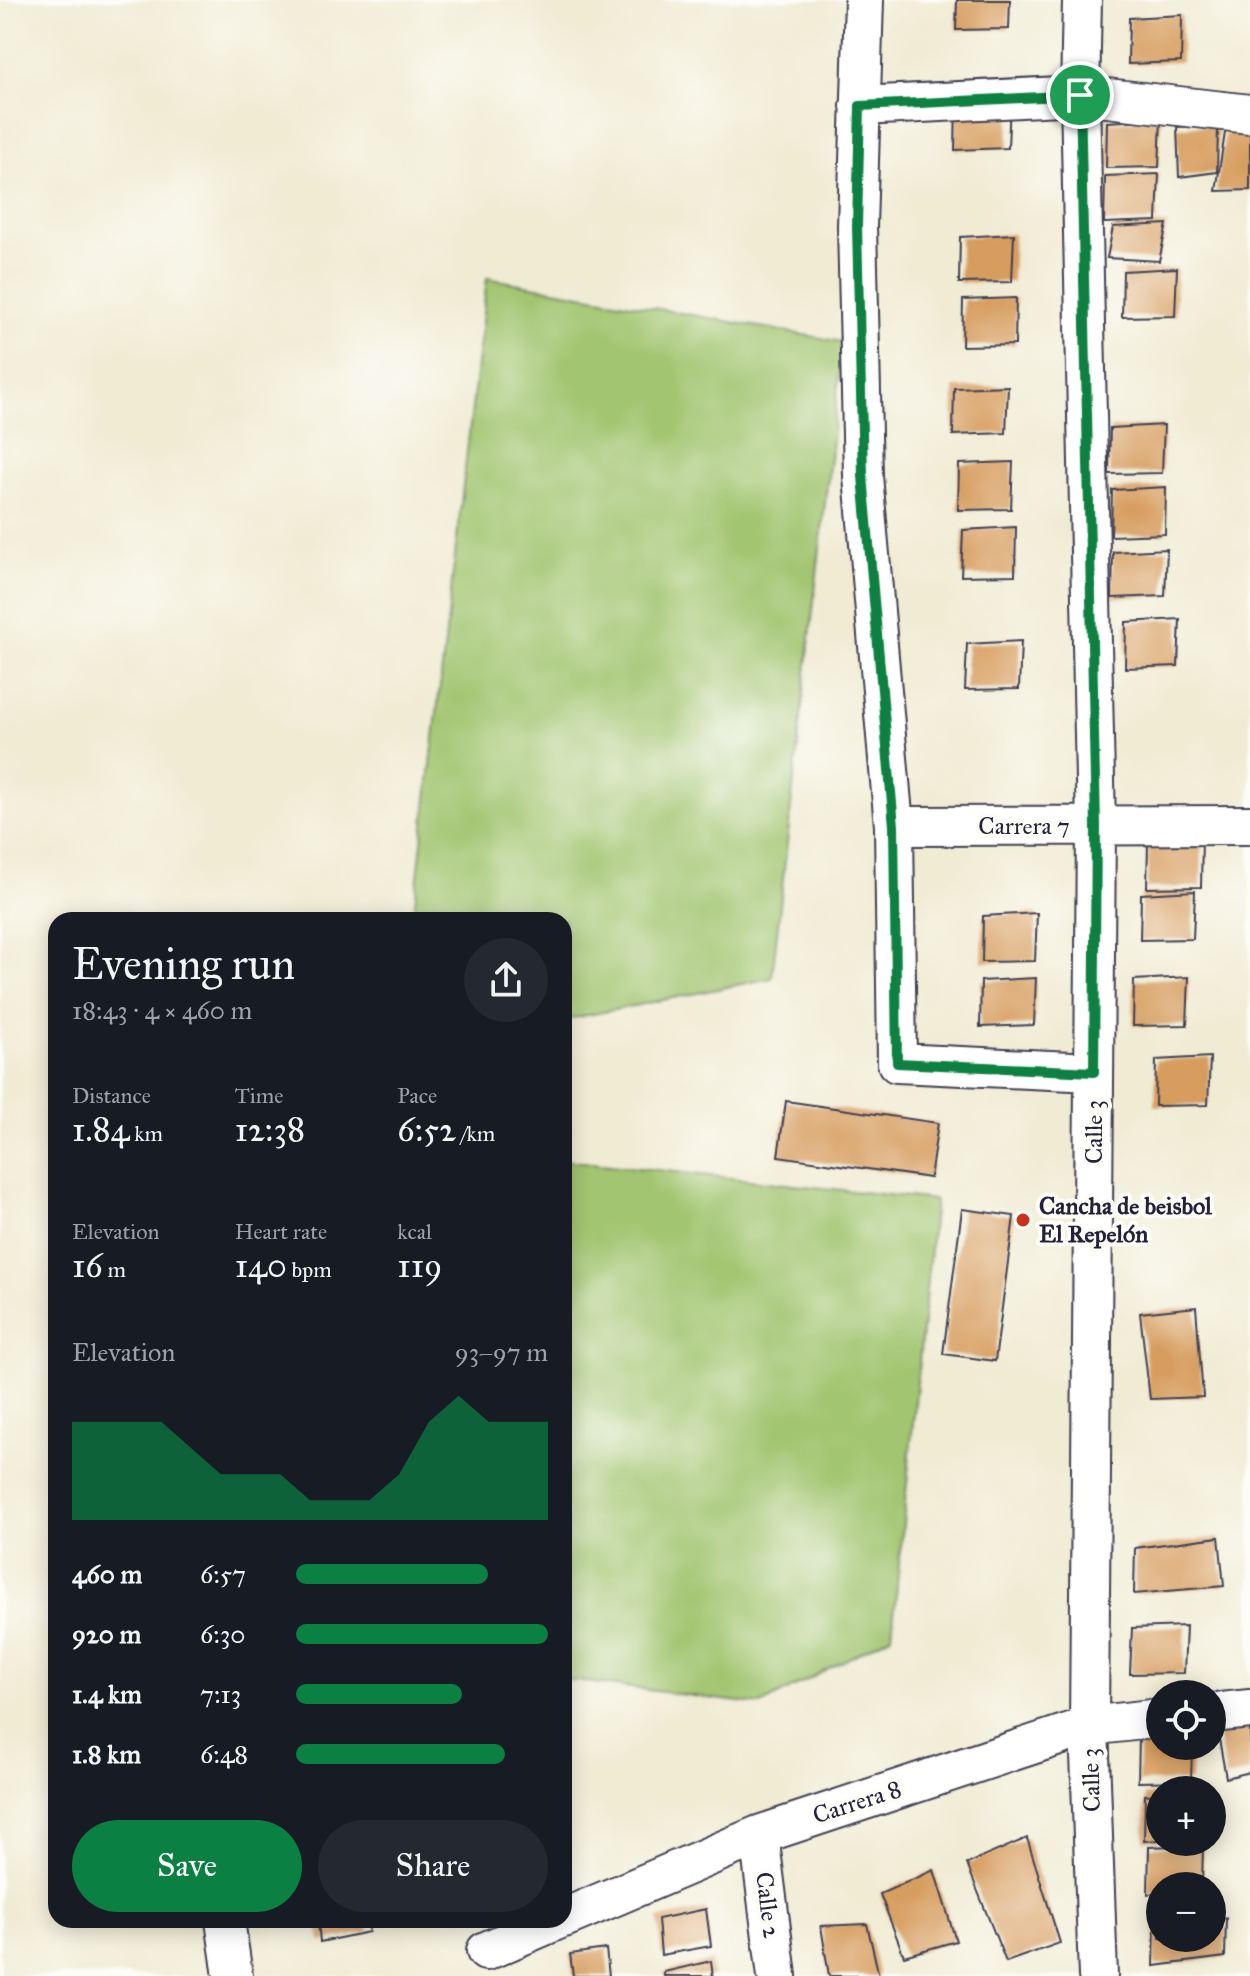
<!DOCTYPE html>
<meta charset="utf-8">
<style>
:root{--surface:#171b24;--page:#242831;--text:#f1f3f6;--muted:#9ea1a6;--accent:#0b8043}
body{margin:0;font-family:"IM FELL Great Primer",serif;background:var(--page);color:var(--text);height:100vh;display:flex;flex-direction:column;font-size:30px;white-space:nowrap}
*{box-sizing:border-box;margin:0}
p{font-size:26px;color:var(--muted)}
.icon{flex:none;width:44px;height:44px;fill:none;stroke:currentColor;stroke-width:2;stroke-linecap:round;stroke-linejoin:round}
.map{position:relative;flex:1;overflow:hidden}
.sheet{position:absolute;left:48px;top:912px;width:524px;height:1016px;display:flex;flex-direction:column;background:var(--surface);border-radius:24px;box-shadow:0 4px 20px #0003}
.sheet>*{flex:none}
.controls{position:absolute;left:1146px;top:1680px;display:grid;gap:16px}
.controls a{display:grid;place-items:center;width:80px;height:80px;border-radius:50%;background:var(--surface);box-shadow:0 4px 20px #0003;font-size:40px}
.pin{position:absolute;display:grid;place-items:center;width:68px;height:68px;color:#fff;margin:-34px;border:4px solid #fff;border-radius:50%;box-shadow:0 2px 8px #0007}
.round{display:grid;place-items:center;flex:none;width:84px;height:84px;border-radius:42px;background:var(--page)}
.headline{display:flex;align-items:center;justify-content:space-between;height:136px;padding:0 24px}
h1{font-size:44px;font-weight:600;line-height:60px}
.metrics{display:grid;grid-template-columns:repeat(3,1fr);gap:12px;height:136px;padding:8px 24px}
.metrics div{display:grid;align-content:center}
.metrics b{font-size:34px;font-weight:600}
.metrics small{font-size:22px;font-weight:400}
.metrics p{font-size:22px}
.chart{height:224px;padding:16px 24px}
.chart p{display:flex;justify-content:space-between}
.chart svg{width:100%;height:144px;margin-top:8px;fill:var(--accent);opacity:.7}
.action{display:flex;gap:16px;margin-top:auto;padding:16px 24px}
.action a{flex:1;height:92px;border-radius:48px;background:var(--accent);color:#fff;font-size:32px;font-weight:600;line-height:92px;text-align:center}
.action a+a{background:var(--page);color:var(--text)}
ul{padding:0 24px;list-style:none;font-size:26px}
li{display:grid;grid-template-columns:128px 96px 1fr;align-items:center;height:60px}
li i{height:20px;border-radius:10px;background:var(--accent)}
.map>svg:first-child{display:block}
.green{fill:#a1c56f;stroke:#627455;stroke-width:2}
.building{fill:#d79d5e}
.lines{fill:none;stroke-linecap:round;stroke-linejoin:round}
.minor-casing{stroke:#414052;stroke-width:42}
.minor{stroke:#fff;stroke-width:38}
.route-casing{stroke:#fff;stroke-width:16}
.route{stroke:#0b8043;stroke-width:10}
.poi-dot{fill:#c8321e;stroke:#fdfcf7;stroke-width:3}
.labels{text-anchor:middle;stroke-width:8;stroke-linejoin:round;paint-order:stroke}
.street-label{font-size:24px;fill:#22223b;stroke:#fdfcf7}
.poi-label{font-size:24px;font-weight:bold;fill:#22223b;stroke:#fdfcf7;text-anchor:start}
</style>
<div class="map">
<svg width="1250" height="1976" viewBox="0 0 1250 1976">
<rect width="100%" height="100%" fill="#fdfcf7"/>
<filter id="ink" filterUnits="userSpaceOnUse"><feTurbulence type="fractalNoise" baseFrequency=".0125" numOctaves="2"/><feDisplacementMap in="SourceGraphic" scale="16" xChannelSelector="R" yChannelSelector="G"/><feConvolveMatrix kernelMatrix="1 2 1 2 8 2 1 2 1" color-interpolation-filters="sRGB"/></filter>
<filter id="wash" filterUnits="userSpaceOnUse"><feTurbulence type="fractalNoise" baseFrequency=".006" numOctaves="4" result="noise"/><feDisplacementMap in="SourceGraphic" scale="32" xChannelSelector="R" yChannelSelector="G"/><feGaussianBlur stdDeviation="1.8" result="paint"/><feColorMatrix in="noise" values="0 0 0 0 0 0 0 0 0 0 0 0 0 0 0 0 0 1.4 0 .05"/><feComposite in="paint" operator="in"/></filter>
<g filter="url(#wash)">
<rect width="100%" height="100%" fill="#f0ebd3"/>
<path class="green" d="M487,278L843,342L772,978L564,1020V920H413Z
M564,1160L935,1200L892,1635L761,1705L564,1679Z"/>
<g id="blocks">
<path class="building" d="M957,0H1010L1009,29L956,30Z
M1182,15L1181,62L1128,64L1129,18Z
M1010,101L1008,148L955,150L956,103Z
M1161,119L1159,167L1106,168L1107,122Z
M1218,125L1217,172L1179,177L1177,127Z
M1250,125V190L1216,191L1226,126Z
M1159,174L1157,221L1104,223L1105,176Z
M1167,224L1159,261L1107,258L1113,227Z
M1014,234L1012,282L959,283L960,237Z
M1177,268L1175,316L1122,317L1123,271Z
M1016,298L1015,345L962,346L963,300Z
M1008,386L1006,433L953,435L954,388Z
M1164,425L1162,473L1109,474L1110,428Z
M1013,462L1011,509L958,510L959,464Z
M1166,487L1165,534L1111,536L1112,490Z
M1016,527L1015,575L961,576L963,530Z
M1167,549L1165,596L1112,598L1113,552Z
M1180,619L1178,666L1125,668L1126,622Z
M1021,641L1019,689L965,690L967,644Z
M1202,840L1201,887L1147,888L1148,842Z
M1195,891L1193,939L1140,940L1141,894Z
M1037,913L1035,961L982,962L983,916Z
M1189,977L1187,1025L1133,1026L1134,980Z
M1036,978L1034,1025L980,1027L981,981Z
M1210,1057L1208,1105L1155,1106L1156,1060Z
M786,1101L938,1123L930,1178L778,1156Z
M962,1209L1014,1216L995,1361L943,1354Z
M1196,1307L1203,1397L1150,1399L1140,1313Z
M1219,1537L1224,1586L1134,1594L1135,1548Z
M1186,1626L1184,1673L1130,1674L1132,1628Z
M1250,1716V1772L1226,1778L1216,1722Z
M1160,1735V1746H1192L1191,1781L1138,1782L1139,1736Z
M1160,1794V1840L1144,1841L1145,1795Z
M1027,1838L1060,1943L1006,1962L967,1864Z
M1203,1845L1202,1886H1160V1893L1148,1894L1149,1847Z
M934,1870L956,1941L904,1956L880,1894Z
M706,1909L711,1946L661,1955L658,1919Z
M1212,1918H1226L1225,1957L1154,1966L1155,1920H1160V1938H1212Z
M318,1920H368L369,1932L320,1942Z
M867,1924L879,1976H829L821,1926Z
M606,1949L609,1976H573L570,1954Z
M711,1961L713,1976H664V1972Z"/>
</g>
</g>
<g filter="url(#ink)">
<use href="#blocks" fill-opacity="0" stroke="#414052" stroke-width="2"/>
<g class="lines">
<defs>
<path id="minor" d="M864,0L857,226L863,476L894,826L897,1063L1094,1072
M1082,0L1080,95L1096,826L1089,1726L1098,1976
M860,106L1080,95L1250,114
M894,826L1250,825
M1212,1713L1250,1709
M759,1835L777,1976
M564,1918L759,1835L1089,1726L1160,1718
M225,1920L233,1976
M486,1951L558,1920"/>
</defs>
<use href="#minor" class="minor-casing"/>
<use href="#minor" class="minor"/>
</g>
</g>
<g class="lines" filter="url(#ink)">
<defs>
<path id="route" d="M1080,95L1096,826L1094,1072L897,1063L894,826L863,476L857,226L860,106Z"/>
</defs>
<use href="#route" class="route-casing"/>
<use href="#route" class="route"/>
</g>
<circle class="poi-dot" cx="1023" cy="1220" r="8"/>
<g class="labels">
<g class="street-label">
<text x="1024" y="834">Carrera 7</text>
<text transform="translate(1094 1132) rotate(-90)" y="8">Calle 3</text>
<text transform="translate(1091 1780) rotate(-92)" y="8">Calle 3</text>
<text transform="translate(857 1802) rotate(-18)" y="8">Carrera 8</text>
<text transform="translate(768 1905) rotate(83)" y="8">Calle 2</text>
</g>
<g class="poi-label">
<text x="1039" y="1214">Cancha de beisbol<tspan x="1039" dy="28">El Repelón</tspan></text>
</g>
</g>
</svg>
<div class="controls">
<a><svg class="icon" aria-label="locate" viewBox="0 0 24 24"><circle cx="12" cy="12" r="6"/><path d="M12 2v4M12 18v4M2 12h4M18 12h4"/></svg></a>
<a>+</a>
<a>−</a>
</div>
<div class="pin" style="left:1080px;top:95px;background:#1e9e55"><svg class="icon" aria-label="arrive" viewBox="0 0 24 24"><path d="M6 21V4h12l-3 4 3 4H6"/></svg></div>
<section class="sheet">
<div class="headline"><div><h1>Evening run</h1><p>18:43 · 4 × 460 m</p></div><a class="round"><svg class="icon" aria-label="share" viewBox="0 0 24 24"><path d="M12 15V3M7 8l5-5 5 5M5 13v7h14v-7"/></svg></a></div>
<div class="metrics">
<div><p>Distance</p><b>1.84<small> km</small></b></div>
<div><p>Time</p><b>12:38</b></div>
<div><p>Pace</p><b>6:52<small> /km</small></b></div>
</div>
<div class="metrics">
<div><p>Elevation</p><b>16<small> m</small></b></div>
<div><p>Heart rate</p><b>140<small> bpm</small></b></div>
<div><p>kcal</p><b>119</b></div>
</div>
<div class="chart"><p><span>Elevation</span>93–97 m</p>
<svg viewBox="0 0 160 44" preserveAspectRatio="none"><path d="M0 44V14L10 14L20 14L30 14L40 22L50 30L60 30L70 30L80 38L90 38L100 38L110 30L120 14L130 6L140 14L150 14L160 14V44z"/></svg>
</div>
<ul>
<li><b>460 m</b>6:57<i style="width:76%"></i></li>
<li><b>920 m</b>6:30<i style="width:100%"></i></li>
<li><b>1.4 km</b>7:13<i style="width:66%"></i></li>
<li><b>1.8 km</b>6:48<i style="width:83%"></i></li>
</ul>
<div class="action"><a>Save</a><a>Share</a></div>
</section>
</div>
